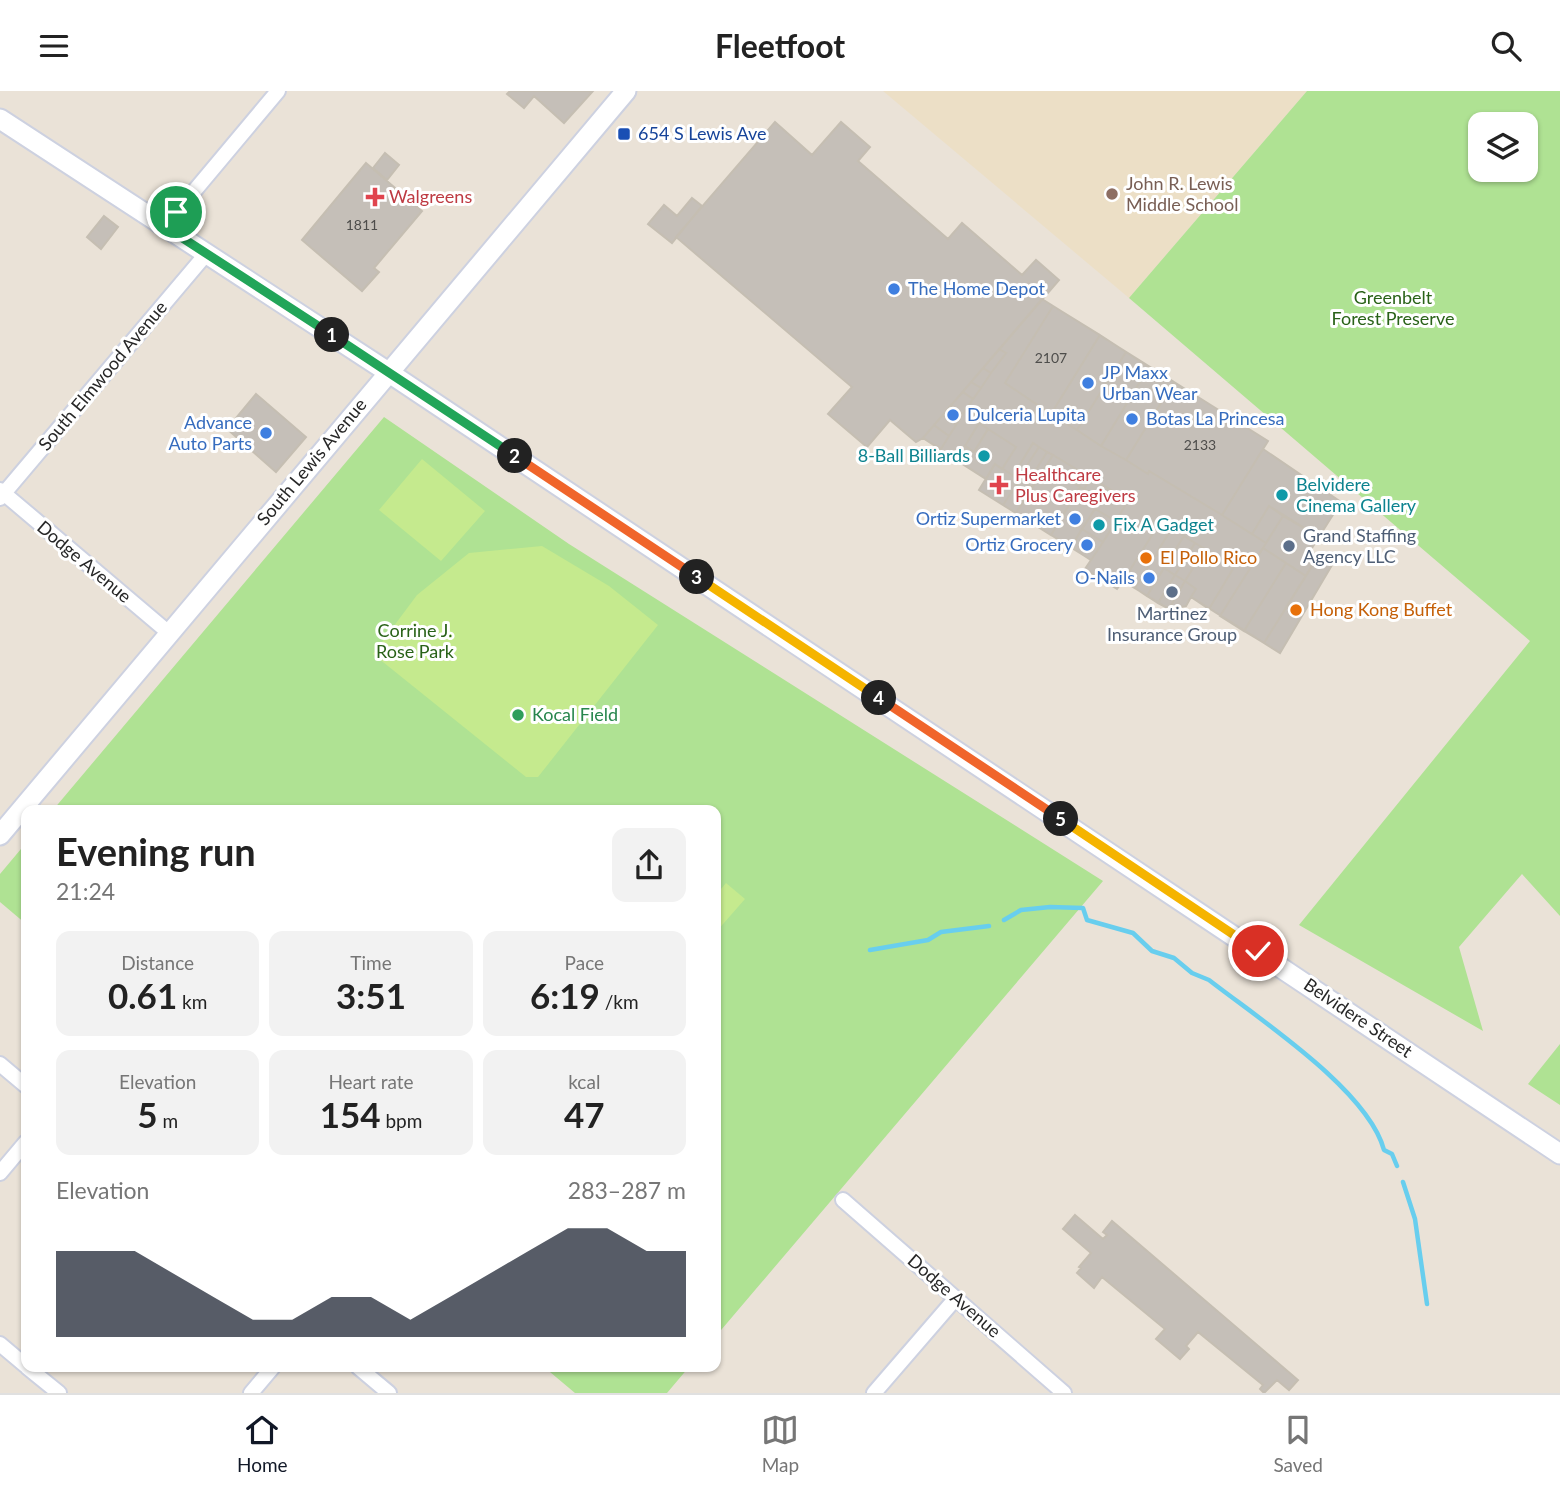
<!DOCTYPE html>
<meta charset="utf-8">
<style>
:root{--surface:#fff;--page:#f2f2f2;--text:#222;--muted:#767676;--line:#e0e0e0;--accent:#111827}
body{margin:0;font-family:Lato,sans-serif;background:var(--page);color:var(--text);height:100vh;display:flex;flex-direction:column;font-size:26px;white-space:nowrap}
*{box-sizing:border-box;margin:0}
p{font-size:23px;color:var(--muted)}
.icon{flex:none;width:38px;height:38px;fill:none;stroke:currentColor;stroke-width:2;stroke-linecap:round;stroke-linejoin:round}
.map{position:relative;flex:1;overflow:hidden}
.side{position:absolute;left:21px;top:714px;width:700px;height:567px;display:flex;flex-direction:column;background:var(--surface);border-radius:14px;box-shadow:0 2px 5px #0004}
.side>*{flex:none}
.fabs{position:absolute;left:1468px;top:21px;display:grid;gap:14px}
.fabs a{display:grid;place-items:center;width:70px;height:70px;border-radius:14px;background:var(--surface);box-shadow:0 2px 5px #0004;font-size:35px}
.pin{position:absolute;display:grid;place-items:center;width:60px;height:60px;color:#fff;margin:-30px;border:4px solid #fff;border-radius:50%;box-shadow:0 2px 7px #0007}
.km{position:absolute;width:35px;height:35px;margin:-18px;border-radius:50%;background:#222;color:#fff;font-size:19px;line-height:35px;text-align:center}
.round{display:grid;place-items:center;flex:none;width:74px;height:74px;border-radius:14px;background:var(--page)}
.head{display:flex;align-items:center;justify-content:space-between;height:119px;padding:0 35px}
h1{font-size:38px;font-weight:700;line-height:52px}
.stats{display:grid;grid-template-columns:repeat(3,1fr);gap:10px;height:119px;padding:7px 35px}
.stats div{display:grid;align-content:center;border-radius:14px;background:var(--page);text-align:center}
.stats b{font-size:35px;font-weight:700}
.stats small{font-size:19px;font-weight:400}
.stats p{font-size:19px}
.chart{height:196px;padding:14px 35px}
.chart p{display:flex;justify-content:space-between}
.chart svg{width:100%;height:126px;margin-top:7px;fill:var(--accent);opacity:.7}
header{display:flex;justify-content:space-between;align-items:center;height:91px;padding:0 35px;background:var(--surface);font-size:32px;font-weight:700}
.dock{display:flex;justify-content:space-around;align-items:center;height:98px;border-top:2px solid var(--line);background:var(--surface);font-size:19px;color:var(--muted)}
.dock a{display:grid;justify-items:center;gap:4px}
.dock .selected{color:var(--accent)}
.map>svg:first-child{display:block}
.education{fill:#ecdfc6}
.green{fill:#afe293;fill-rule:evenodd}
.pitch{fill:#c5ea8e}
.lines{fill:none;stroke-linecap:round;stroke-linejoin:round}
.stream{stroke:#68ceee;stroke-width:4.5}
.building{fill:#c5bfb8;stroke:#c5beb2;stroke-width:2}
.street-casing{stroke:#cdd1e0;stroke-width:18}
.secondary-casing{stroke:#cdd1e0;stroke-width:23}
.street{stroke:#fff;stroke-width:14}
.secondary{stroke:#fff;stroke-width:19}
.split-1-casing{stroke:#fff;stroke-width:14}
.split-2-casing{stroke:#fff;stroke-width:14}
.split-3-casing{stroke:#fff;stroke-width:14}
.split-4-casing{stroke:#fff;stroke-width:14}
.split-5-casing{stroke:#fff;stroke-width:14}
.split-6-casing{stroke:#fff;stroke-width:14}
.split-1{stroke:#22a559;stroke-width:9}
.split-2{stroke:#22a559;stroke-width:9}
.split-3{stroke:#f0652b;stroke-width:9}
.split-4{stroke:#f5b400;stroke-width:9}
.split-5{stroke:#f0652b;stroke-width:9}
.split-6{stroke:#f5b400;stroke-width:9}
.transit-dot{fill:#1a4fb4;stroke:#fff;stroke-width:2.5}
.education-dot{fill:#8d6e63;stroke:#fff;stroke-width:2.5}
.health-dot{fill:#e0444e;stroke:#fff;stroke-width:2.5}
.shop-dot{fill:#3f7fe0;stroke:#fff;stroke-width:2.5}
.culture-dot{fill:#0f9aa8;stroke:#fff;stroke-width:2.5}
.service-dot{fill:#5c6f8a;stroke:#fff;stroke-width:2.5}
.food-dot{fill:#e8710a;stroke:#fff;stroke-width:2.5}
.leisure-dot{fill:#2e9e5b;stroke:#fff;stroke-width:2.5}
.labels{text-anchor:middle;stroke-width:6;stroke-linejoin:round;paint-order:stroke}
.number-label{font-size:14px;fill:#4e4d4b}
.transit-label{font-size:18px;fill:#164399;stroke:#fff;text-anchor:start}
.education-label{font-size:18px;fill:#785e54;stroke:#fff;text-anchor:start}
.health-label{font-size:18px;fill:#be3a42;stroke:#fff;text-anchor:start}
.shop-label{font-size:18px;fill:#366cbe;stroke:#fff;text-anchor:start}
.park-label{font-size:18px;fill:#296218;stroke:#fff}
.street-label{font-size:18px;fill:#272727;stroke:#fff}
.culture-label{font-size:18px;fill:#0d838f;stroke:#fff;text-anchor:start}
.service-label{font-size:18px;fill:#4e5e75;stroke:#fff;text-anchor:start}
.food-label{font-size:18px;fill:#c56008;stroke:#fff;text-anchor:start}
.leisure-label{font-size:18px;fill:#27864d;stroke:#fff;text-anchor:start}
</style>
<header><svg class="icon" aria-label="menu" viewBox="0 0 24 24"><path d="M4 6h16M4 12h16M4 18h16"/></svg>Fleetfoot<svg class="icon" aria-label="search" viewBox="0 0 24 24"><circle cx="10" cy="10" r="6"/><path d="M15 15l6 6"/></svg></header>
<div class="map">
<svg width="1560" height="1302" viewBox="0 0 1560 1302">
<rect width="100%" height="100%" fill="#eae2d7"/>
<path class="education" d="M883,0H1307L1129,207Z"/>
<path class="green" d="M1307,0H1560V825L1522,783L1459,856L1483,940L1299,834L1530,550L1129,207ZM1526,33V79H1480V33Z
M384,326L569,453L1103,790L716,1245V719H53Z
M26,752V833L0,811V783Z
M1560,953V1014L1528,993Z
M544,1276H689L667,1302H575Z"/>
<path class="pitch" d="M422,368L485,420L441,470L379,419Z
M542,455L609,495L658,534L538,686H526L373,563L417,504L469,462Z
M726,792L745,808L716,841V804Z"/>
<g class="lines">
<path class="stream" d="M1004,829L1021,819L1050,816L1083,817L1087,829L1133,842L1152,860L1174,867L1192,882L1209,889C1259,928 1368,999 1384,1059L1392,1063L1397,1075
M870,859L928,849L941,841L989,835
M1403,1091L1415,1128L1427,1213"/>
</g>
<path class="building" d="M510,0H593L564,32L534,5L524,17L507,3Z
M775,31L812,64L841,31L870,56L858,70L948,148L962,132L1022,184L1036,169L1059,189L923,347L916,351L890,329L867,356L828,323L852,296L676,146Z
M385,62L399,74L387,89L373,77Z
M366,72L422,120L374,177L379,181L362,200L302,149Z
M692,107L702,115L672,152L648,133L664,114L677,125Z
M104,125L118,136L101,158L87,146Z
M1042,208L1268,350L1263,358L1341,411L1310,460L1332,474L1280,562L1191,506L1186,515L1169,518L1123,490L1117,498L1085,478L1091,469L979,399L986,388L923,347Z
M1053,215L1100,244L1051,323L1005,292Z
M1100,244L1126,261L1077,339L1051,323Z
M999,258L1006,262L991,282L983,277Z
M1126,261L1149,276L1101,355L1077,339Z
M1149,276L1174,291L1126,369L1101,355Z
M983,277L991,282L981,297L971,291Z
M971,291L981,297L973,308L963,301Z
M1174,291L1268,350L1222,424L1149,380L1148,383L1126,369Z
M963,301L973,308L963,323L951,314Z
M256,303L306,346L276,381L227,338Z
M951,314L963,323L956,334L943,324Z
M943,324L956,334L949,345L934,334Z
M979,332L988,338L974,361L965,355Z
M934,334L949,345L941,358L923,347Z
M988,338L1016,356L1002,378L995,373L986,388L956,369L965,355L974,361Z
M1033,352L1039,356L1018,388L1013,385Z
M1039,356L1047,361L1027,393L1018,388Z
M1263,358L1341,411L1319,446L1269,415L1252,443L1222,424Z
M1047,361L1053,364L1032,396L1027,393Z
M1053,364L1091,387L1084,398L1046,375Z
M995,373L1020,389L1003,414L979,399Z
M1046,375L1080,396L1051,444L1016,422Z
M1091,387L1108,397L1101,408L1084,398Z
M1080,396L1101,408L1071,456L1051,444Z
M1108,397L1128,410L1116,430L1095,418Z
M1269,415L1283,425L1266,452L1252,443Z
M1095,418L1116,430L1103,451L1082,438Z
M1283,425L1319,446L1310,460L1318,465L1306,485L1263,457Z
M1161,430L1172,437L1135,497L1123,490Z
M1172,437L1184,445L1168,470L1156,463Z
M1082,438L1103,451L1091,469L1071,456Z
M1184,445L1195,452L1175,484L1164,477Z
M1195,452L1205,458L1185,490L1175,484Z
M1263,457L1286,472L1244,540L1220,525Z
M1205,458L1234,476L1209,518L1191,506L1196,498L1185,490Z
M1156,463L1168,470L1147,505L1135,497Z
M1318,465L1332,474L1280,562L1264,552Z
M1286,472L1306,485L1264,552L1244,540Z
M1164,477L1175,484L1158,512L1147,505Z
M1175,484L1185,490L1169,518L1158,512Z
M1075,1124L1103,1148L1107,1144L1103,1141L1112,1130L1298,1289L1289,1299L1277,1289L1264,1302L1260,1298L1263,1294L1198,1241L1186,1255L1189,1258L1180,1268L1156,1248L1165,1238L1102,1186L1094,1197L1077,1182L1081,1177L1079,1176L1091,1162L1063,1138Z"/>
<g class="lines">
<defs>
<path id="street" d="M165,135L278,0
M0,399L169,542
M0,407L207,162
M0,973L26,995
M0,1082L26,1051
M843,1109L1064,1302
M0,1253L26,1275
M27,1276L59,1302
M358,1276L389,1302
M251,1302L273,1276
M874,1302L956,1207"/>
<path id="secondary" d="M0,28L388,281L1560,1063
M0,744L626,0"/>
</defs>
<use href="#street" class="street-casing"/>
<use href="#secondary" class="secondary-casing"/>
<use href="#street" class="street"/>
<use href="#secondary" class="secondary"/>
</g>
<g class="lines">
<defs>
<path id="split-1" d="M176,121L164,135L332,244"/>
<path id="split-2" d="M332,244L515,365"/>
<path id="split-3" d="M515,365L697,486"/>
<path id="split-4" d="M697,486L879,607"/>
<path id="split-5" d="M879,607L1061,728"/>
<path id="split-6" d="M1061,728L1258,860"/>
</defs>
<use href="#split-1" class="split-1-casing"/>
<use href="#split-2" class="split-2-casing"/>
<use href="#split-3" class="split-3-casing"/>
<use href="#split-4" class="split-4-casing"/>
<use href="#split-5" class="split-5-casing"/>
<use href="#split-6" class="split-6-casing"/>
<use href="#split-1" class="split-1"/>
<use href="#split-2" class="split-2"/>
<use href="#split-3" class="split-3"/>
<use href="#split-4" class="split-4"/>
<use href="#split-5" class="split-5"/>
<use href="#split-6" class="split-6"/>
</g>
<rect class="transit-dot" x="617" y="36" width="14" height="14" rx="3.5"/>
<circle class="education-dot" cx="1112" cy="103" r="7"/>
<g class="health-dot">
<path d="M371.5 95.5h7v7h7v7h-7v7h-7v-7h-7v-7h7z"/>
<path d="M995.5 383.5h7v7h7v7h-7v7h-7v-7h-7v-7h7z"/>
</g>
<g class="shop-dot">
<circle cx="894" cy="198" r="7"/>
<circle cx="1088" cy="292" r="7"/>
<circle cx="953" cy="324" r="7"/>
<circle cx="1132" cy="328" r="7"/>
<circle cx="266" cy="342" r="7"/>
<circle cx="1075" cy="428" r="7"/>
<circle cx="1087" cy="454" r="7"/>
<circle cx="1149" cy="487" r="7"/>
</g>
<g class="culture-dot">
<circle cx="984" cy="365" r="7"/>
<circle cx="1282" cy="404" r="7"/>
<circle cx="1099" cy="434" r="7"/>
</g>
<g class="service-dot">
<circle cx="1289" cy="455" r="7"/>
<circle cx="1172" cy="501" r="7"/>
</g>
<g class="food-dot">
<circle cx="1146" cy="467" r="7"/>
<circle cx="1296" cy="519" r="7"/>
</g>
<circle class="leisure-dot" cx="518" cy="624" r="7"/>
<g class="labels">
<g class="number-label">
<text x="362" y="139">1811</text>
<text x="1051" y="272">2107</text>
<text x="1200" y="359">2133</text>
</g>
<g class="transit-label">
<text x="638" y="49">654 S Lewis Ave</text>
</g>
<g class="education-label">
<text x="1126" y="99">John R. Lewis<tspan x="1126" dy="21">Middle School</tspan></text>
</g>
<g class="health-label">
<text x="389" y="112">Walgreens</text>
<text x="1015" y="390">Healthcare<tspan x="1015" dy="21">Plus Caregivers</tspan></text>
</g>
<g class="shop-label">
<text x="908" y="204">The Home Depot</text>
<text x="1102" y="288">JP Maxx<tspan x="1102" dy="21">Urban Wear</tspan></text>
<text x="967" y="330">Dulceria Lupita</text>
<text x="1146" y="334">Botas La Princesa</text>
<text x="252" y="338" text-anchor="end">Advance<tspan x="252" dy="21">Auto Parts</tspan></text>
<text x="1061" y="434" text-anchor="end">Ortiz Supermarket</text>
<text x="1073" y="460" text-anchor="end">Ortiz Grocery</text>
<text x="1135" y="493" text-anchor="end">O-Nails</text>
</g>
<g class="park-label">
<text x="1393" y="213">Greenbelt<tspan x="1393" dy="21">Forest Preserve</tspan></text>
<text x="415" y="546">Corrine J.<tspan x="415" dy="21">Rose Park</tspan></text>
</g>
<g class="street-label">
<text transform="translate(103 285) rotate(-50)" y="6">South Elmwood Avenue</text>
<text transform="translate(312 371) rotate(-50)" y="6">South Lewis Avenue</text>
<text transform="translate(84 471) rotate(40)" y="6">Dodge Avenue</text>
<text transform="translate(1358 927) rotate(34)" y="6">Belvidere Street</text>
<text transform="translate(954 1205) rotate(41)" y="6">Dodge Avenue</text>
</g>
<g class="culture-label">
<text x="970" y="371" text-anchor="end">8-Ball Billiards</text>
<text x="1296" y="400">Belvidere<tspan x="1296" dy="21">Cinema Gallery</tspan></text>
<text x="1113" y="440">Fix A Gadget</text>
</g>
<g class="service-label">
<text x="1303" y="451">Grand Staffing<tspan x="1303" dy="21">Agency LLC</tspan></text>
<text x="1172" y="529" text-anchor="middle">Martinez<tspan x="1172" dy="21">Insurance Group</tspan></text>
</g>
<g class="food-label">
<text x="1160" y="473">El Pollo Rico</text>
<text x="1310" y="525">Hong Kong Buffet</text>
</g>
<g class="leisure-label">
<text x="532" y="630">Kocal Field</text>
</g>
</g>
</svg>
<div class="fabs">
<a><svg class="icon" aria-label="layers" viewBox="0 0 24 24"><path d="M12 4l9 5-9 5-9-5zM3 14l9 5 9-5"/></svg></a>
</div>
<div class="pin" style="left:176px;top:121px;background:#1e9e55"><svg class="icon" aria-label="arrive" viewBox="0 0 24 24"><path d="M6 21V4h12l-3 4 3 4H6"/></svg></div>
<div class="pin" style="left:1258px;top:860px;background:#d93025"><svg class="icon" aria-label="check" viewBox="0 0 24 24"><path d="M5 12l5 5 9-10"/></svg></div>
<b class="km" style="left:332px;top:244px">1</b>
<b class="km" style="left:515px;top:365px">2</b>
<b class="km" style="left:697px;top:486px">3</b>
<b class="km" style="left:879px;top:607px">4</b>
<b class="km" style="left:1061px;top:728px">5</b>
<section class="side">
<div class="head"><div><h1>Evening run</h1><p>21:24</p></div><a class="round"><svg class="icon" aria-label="share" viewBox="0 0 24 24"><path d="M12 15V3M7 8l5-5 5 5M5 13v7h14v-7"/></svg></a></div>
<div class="stats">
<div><p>Distance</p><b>0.61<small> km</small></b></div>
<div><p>Time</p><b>3:51</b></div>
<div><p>Pace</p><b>6:19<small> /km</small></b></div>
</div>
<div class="stats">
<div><p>Elevation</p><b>5<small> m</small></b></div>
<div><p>Heart rate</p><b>154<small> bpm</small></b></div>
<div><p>kcal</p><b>47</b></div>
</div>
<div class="chart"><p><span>Elevation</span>283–287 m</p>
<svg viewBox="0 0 160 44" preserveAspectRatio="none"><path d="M0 44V14L10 14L20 14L30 22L40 30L50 38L60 38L70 30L80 30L90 38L100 30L110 22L120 14L130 6L140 6L150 14L160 14V44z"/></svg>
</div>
</section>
</div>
<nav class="dock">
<a class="selected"><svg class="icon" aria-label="home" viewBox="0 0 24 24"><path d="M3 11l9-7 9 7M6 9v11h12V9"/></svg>Home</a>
<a><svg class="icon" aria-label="map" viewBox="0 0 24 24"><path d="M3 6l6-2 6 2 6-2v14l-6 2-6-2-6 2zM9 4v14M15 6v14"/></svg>Map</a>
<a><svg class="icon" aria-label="saved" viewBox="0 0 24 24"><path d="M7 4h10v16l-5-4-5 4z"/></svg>Saved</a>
</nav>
